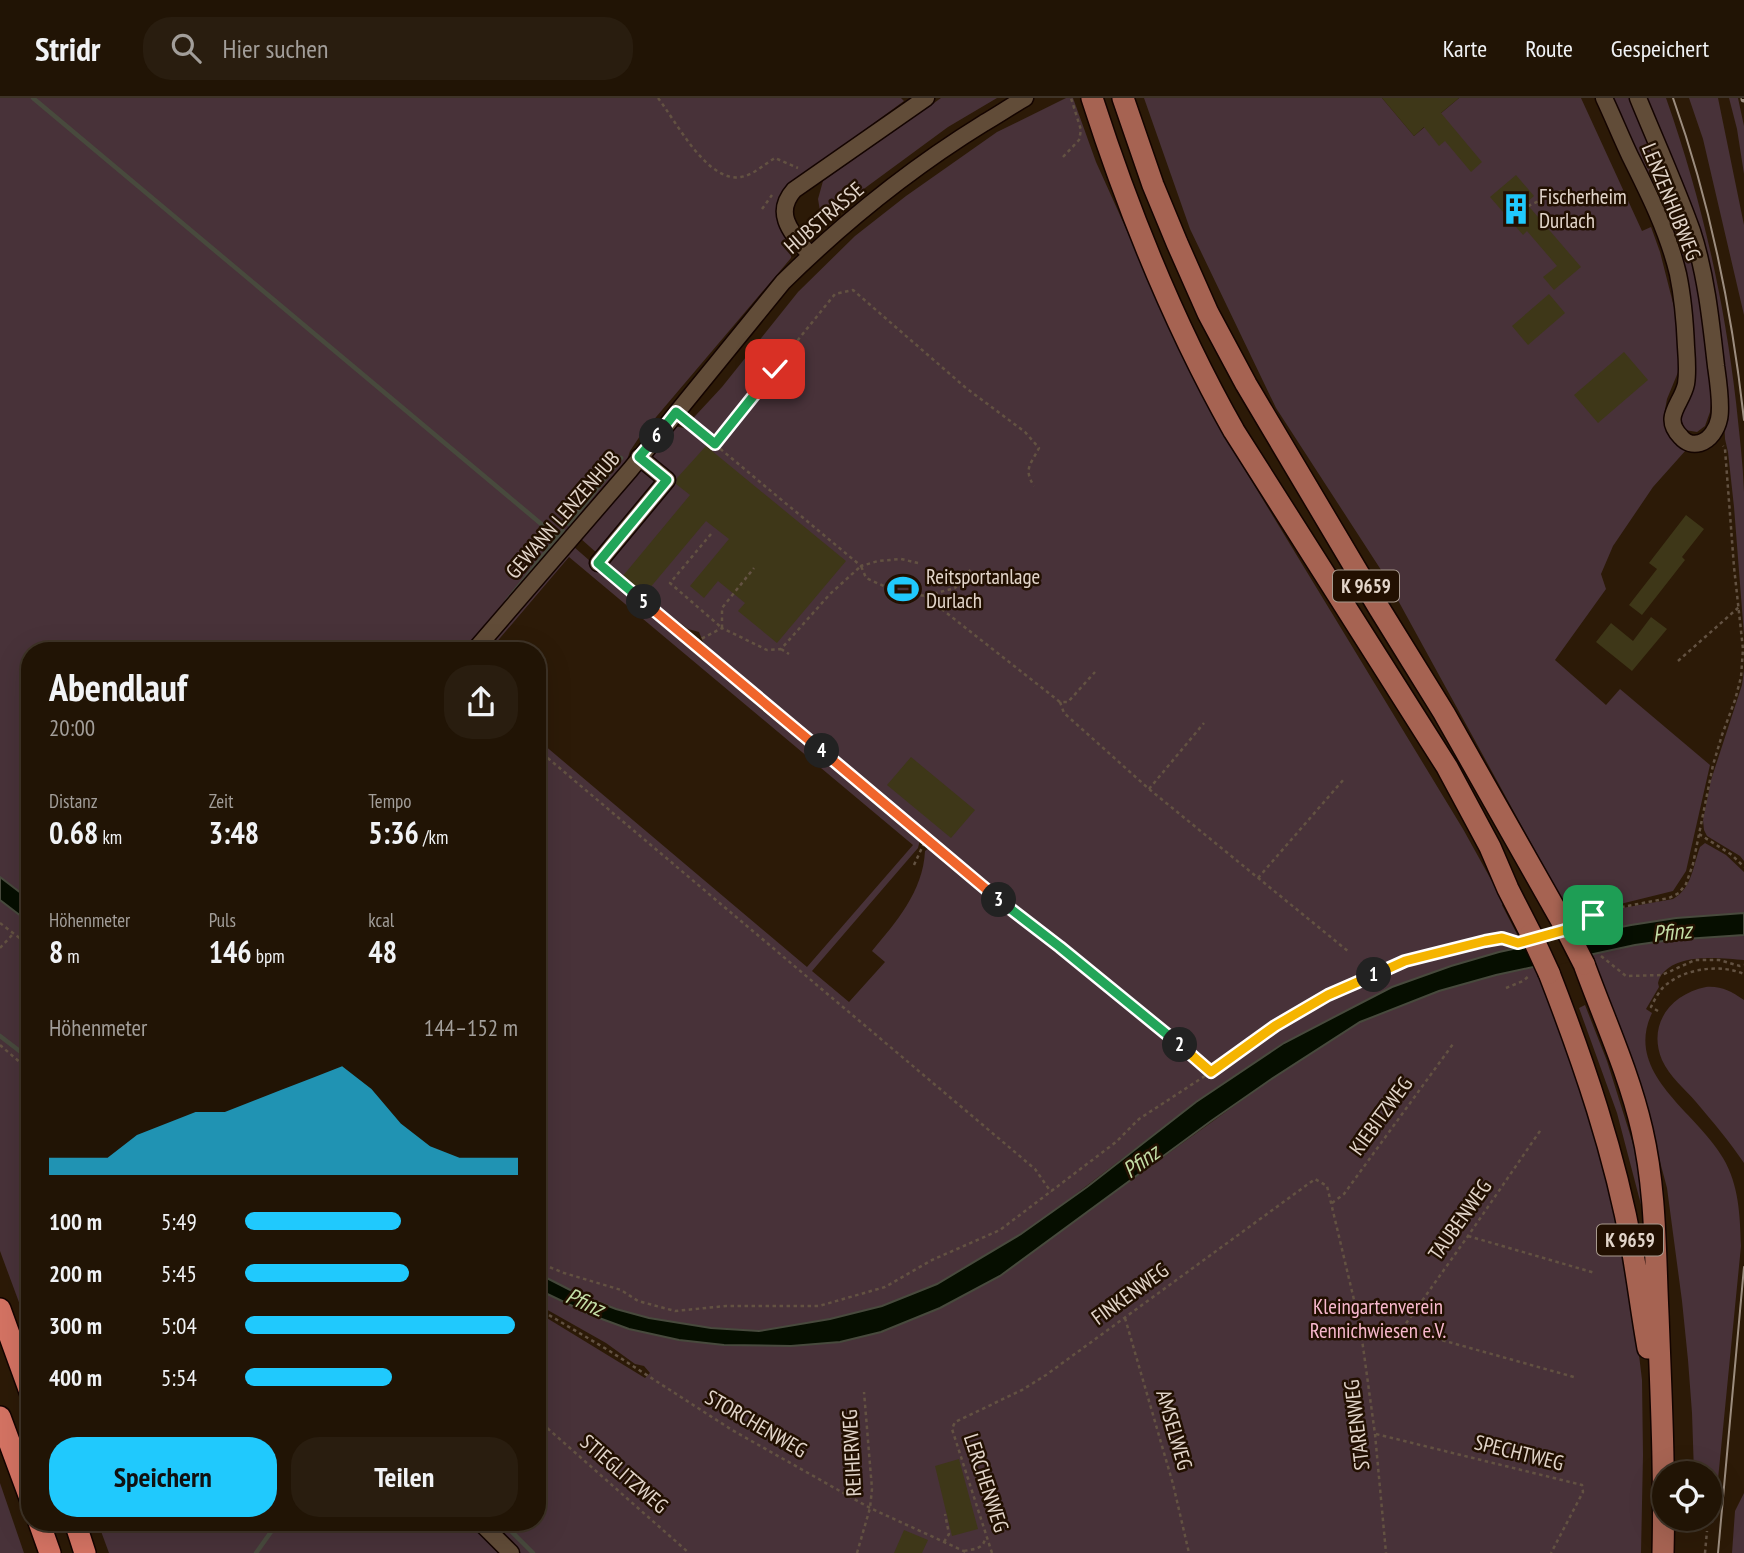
<!DOCTYPE html>
<html lang="de">
<meta charset="utf-8">
<style>
:root{--surface:#211405;--page:#291d0f;--text:#f1f3f6;--muted:#a29e9a;--line:#3e3327;--accent:#20c9fd}
body{margin:0;font-family:"PT Sans Narrow",sans-serif;background:var(--page);color:var(--text);height:100vh;display:flex;flex-direction:column;font-size:26px;white-space:nowrap}
*{box-sizing:border-box;margin:0}
p{font-size:23px;color:var(--muted)}
.icon{flex:none;width:38px;height:38px;fill:none;stroke:currentColor;stroke-width:2;stroke-linecap:round;stroke-linejoin:round}
.map{position:relative;flex:1;overflow:hidden}
.drawer{position:absolute;left:21px;top:544px;width:525px;height:889px;display:flex;flex-direction:column;background:var(--surface);border-radius:28px;box-shadow:0 7px 28px #0002,0 0 0 2px var(--line)}
.drawer>*{flex:none}
.tools{position:absolute;left:1652px;top:1363px;display:grid;gap:14px}
.tools a{display:grid;place-items:center;width:70px;height:70px;border-radius:50%;background:var(--surface);box-shadow:0 7px 28px #0002,0 0 0 2px var(--line);font-size:35px}
.pin{position:absolute;display:grid;place-items:center;width:60px;height:60px;color:#fff;margin:-30px;border-radius:14px;box-shadow:0 4px 10px #0006}
.km{position:absolute;width:35px;height:35px;margin:-18px;border-radius:50%;background:#222;color:#fff;font-size:19px;line-height:35px;text-align:center}
.round{display:grid;place-items:center;flex:none;width:74px;height:74px;border-radius:28px;background:var(--page)}
.head{display:flex;align-items:center;justify-content:space-between;height:119px;padding:0 28px}
h1{font-size:38px;font-weight:600;line-height:52px}
.metrics{display:grid;grid-template-columns:repeat(3,1fr);gap:10px;height:119px;padding:7px 28px}
.metrics div{display:grid;align-content:center}
.metrics b{font-size:30px;font-weight:600}
.metrics small{font-size:19px;font-weight:400}
.metrics p{font-size:19px}
.chart{height:196px;padding:14px 28px}
.chart p{display:flex;justify-content:space-between}
.chart svg{width:100%;height:126px;margin-top:7px;fill:var(--accent);opacity:.7}
.button{display:flex;gap:14px;margin-top:auto;padding:14px 28px}
.button a{flex:1;height:80px;border-radius:28px;background:var(--accent);color:#111;font-size:28px;font-weight:600;line-height:80px;text-align:center}
.button a+a{background:var(--page);color:var(--text)}
ul{padding:0 28px;list-style:none;font-size:23px}
li{display:grid;grid-template-columns:112px 84px 1fr;align-items:center;height:52px}
li i{height:18px;border-radius:9px;background:var(--accent)}
header{display:flex;align-items:center;gap:42px;box-sizing:border-box;height:98px;padding:0 35px;background:var(--surface);border-bottom:2px solid var(--line)}
header strong{font-size:33px}
nav{display:flex;gap:38px;margin-inline-start:auto;font-size:24px}
.search{width:490px;height:63px;background:var(--page);display:flex;align-items:center;gap:18px;box-sizing:border-box;padding:0 24px;border-radius:28px;color:var(--muted);font-size:26px}
.map>svg:first-child{display:block}
.green{fill:#483239}
.water{fill:#060e00;stroke:#484a3d;stroke-width:2}
.pier{fill:#2c1a07}
.lines{fill:none;stroke-linecap:round;stroke-linejoin:round}
.stream{stroke:#484a3d;stroke-width:4.5}
.building{fill:#3e3718}
.minor-casing{stroke:#140400;stroke-width:19}
.major-casing{stroke:#140400;stroke-width:24}
.highway-casing{stroke:#140400;stroke-width:24}
.path{stroke:#635242;stroke-width:2.5;stroke-dasharray:3.5 3.5;stroke-linecap:butt}
.minor{stroke:#614c38;stroke-width:16}
.major{stroke:#a66352;stroke-width:21}
.highway{stroke:#d47363;stroke-width:21}
.tram{stroke:#9c8d7f;stroke-width:2}
.rail-casing{stroke:#9c8d7f;stroke-width:7}
.rail{stroke:#221001;stroke-width:4.5;stroke-dasharray:13;stroke-linecap:butt}
.major-bridge-casing{stroke:#140400;stroke-width:24;stroke-linecap:butt}
.major-bridge{stroke:#a66352;stroke-width:21}
.split-1-casing{stroke:#fff;stroke-width:14}
.split-2-casing{stroke:#fff;stroke-width:14}
.split-3-casing{stroke:#fff;stroke-width:14}
.split-4-casing{stroke:#fff;stroke-width:14}
.split-5-casing{stroke:#fff;stroke-width:14}
.split-6-casing{stroke:#fff;stroke-width:14}
.split-7-casing{stroke:#fff;stroke-width:14}
.split-1{stroke:#f5b400;stroke-width:9}
.split-2{stroke:#f5b400;stroke-width:9}
.split-3{stroke:#22a559;stroke-width:9}
.split-4{stroke:#f0652b;stroke-width:9}
.split-5{stroke:#f0652b;stroke-width:9}
.split-6{stroke:#22a559;stroke-width:9}
.split-7{stroke:#22a559;stroke-width:9}
.labels{text-anchor:middle;stroke-width:5;stroke-linejoin:round;paint-order:stroke}
.shield{fill:#221001;stroke:#a89a8e;stroke-width:2}
.shield-label{font-size:19px;font-weight:bold;fill:#e2d5ca}
.poi-label{font-size:21px;fill:#e2d5ca;stroke:#221001;text-anchor:start}
.street-label{font-size:21px;fill:#e2d5ca;stroke:#221001}
.park-label{font-size:21px;fill:#f8b8cd;stroke:#221001}
.water-label{font-size:23px;font-style:italic;fill:#c3dda6;stroke:#221001}
</style>
<header>
<strong>Stridr</strong>
<div class="search"><svg class="icon" aria-label="search" viewBox="0 0 24 24"><circle cx="10" cy="10" r="6"/><path d="M15 15l6 6"/></svg>Hier suchen</div>
<nav><a>Karte</a><a>Route</a><a>Gespeichert</a></nav>
</header>
<div class="map">
<svg width="1744" height="1455" viewBox="0 0 1744 1455">
<rect width="100%" height="100%" fill="#2c1a07"/>
<path class="green" d="M0,0H901L904,3L804,76L778,119L792,151L791,160L640,338L630,353L626,365L470,553H30V1234L0,1153Z
M941,0H997L948,29L861,93L830,120L820,113L818,101L823,83Z
M1066,0H1073L1096,64L1188,268L1234,354L1463,731L1504,805L1502,807L1519,840L1489,837L1496,843L1521,845L1575,831L1595,818L1611,812L1673,801C1692,790 1693,768 1700,749L1705,745L1726,757L1744,774V815L1676,820L1631,827L1585,836L1499,854L1451,868L1392,889L1284,945L1196,1004L1055,1112L1065,1130L1270,982L1360,924L1439,893L1496,877L1535,869L1544,888L1591,1015L1621,1135L1634,1215L1642,1282L1643,1357L1641,1455H516L486,1425L537,1424V1214L645,1280L650,1275L644,1268L635,1266L606,1245L537,1206V641L807,869L913,747L569,459L489,553H479L574,449L668,531L704,559L764,614L864,694L920,742L918,750L812,873L849,904L885,864L872,853C896,824 923,794 925,753L929,750L1202,969L1206,966L1060,845L976,779L909,718L705,549L699,534L688,531L644,497L580,440L674,328L684,330L722,289L798,194L855,138L906,98L997,34Z
M1144,0H1382L1414,38L1459,0H1581L1642,133L1651,129L1660,154L1674,209L1681,267L1667,301L1663,322L1670,338L1682,350L1686,352L1653,389L1613,448L1601,476L1606,491L1555,562L1606,607L1620,591L1710,667L1686,773L1673,793L1592,813L1575,825L1383,475L1276,310L1190,131Z
M1608,0H1634L1690,135L1713,285L1710,314L1705,328L1697,334L1685,332L1681,321L1683,307L1689,209Z
M1643,0H1666C1701,99 1724,200 1736,304C1739,334 1743,364 1744,394C1744,442 1744,490 1744,537L1734,409L1728,354L1725,341L1724,318L1716,233Z
M1689,0H1718L1744,127V217L1703,41Z
M1729,0H1738L1744,28V76L1737,31Z
M1744,572V763L1740,758L1707,738L1704,732L1703,722L1711,682L1742,587Z
M1744,837V862C1721,860 1680,855 1663,875C1660,878 1659,881 1658,885L1659,889L1646,911L1652,915C1623,976 1697,1014 1723,1060C1739,1087 1740,1117 1741,1148L1714,1422L1713,1425H1695V1421H1710V1376L1694,1375L1692,1315L1688,1262L1682,1203L1667,1090L1639,985L1588,856L1635,847L1670,842Z
M1706,889C1722,888 1730,893 1744,902V1065C1729,1043 1713,1024 1696,1004C1685,991 1669,978 1662,962C1647,926 1671,896 1706,889Z
M1585,907L1607,963L1633,1046L1644,1086L1645,1122L1617,1015L1579,910Z
M0,1385L24,1455H0Z
M1744,1395V1455H1732L1735,1413Z
M98,1425H474L505,1455H109Z"/>
<path class="water" d="M0,779L30,802V825L0,802Z
M1744,815V837L1670,842L1635,847L1496,877L1439,893L1360,924L1270,982L1211,1023L1000,1178L940,1210L881,1234L840,1244L791,1248L724,1247L679,1242L629,1231L591,1217L537,1191V1175L580,1197L616,1211L649,1220L711,1230L759,1233L830,1221L882,1208L937,1186L1021,1136L1087,1089L1196,1004L1284,945L1392,889L1451,868L1499,854L1585,836L1631,827L1676,820Z"/>
<path class="pier" d="M1577,834L1588,860L1539,871L1527,845Z"/>
<g class="lines">
<path class="stream" d="M33,0L558,440
M569,426L621,360
M507,503L563,433
M0,938L30,961
M502,1424L533,1455
M256,1455L278,1424"/>
</g>
<path class="building" d="M1382,0H1459L1441,15L1482,64L1471,74L1445,43L1439,48L1424,29L1414,38Z
M1516,77L1534,98L1526,105L1581,169L1554,192L1543,179L1557,168L1527,133L1523,137L1490,99Z
M1549,196L1565,215L1528,247L1512,228Z
M1624,254L1648,282L1598,325L1574,297Z
M706,348L846,463L777,545L738,513L745,505L718,483L704,500L690,488L729,441L706,423L644,497L622,479L690,397L676,386L677,380Z
M1686,417L1704,431L1682,459L1685,462L1642,517L1629,507L1657,471L1649,465Z
M1651,519L1667,531L1632,573L1596,544L1611,525L1633,543Z
M911,659L975,712L951,740L887,687Z
M959,1361L978,1431L952,1438L935,1368Z
M904,1432L928,1442L922,1455H894Z"/>
<g class="lines">
<defs>
<path id="minor" d="M1604,0C1613,19 1621,39 1630,58C1649,96 1668,134 1678,176C1683,200 1685,225 1686,249C1687,262 1688,274 1686,286C1682,306 1661,319 1681,339C1686,345 1693,347 1700,345C1710,342 1717,331 1719,321C1722,308 1718,282 1716,268C1711,223 1706,176 1692,133C1676,88 1656,44 1638,0
M810,157C794,137 772,117 794,92L926,0
M598,465L667,382L639,359
M474,553L630,372L783,184C844,124 911,70 984,25C998,17 1011,8 1025,0
M480,1424L511,1455"/>
<path id="major" d="M1092,0C1129,115 1174,227 1234,333L1447,669L1490,749L1508,791L1531,836
M1123,0L1153,87L1177,145L1208,215L1246,286L1379,510L1444,615L1564,827
M1584,866C1604,921 1629,975 1642,1032C1656,1092 1655,1154 1658,1216C1661,1296 1665,1375 1663,1455
M1549,875C1584,965 1615,1056 1632,1150C1638,1183 1642,1217 1648,1250"/>
<path id="highway" d="M0,1211L30,1294
M0,1319L30,1400
M39,1424L50,1455
M75,1424L85,1455"/>
</defs>
<use href="#minor" class="minor-casing"/>
<use href="#major" class="major-casing"/>
<use href="#highway" class="highway-casing"/>
<path class="path" d="M658,0C676,23 707,85 741,79C753,77 765,66 775,60L798,70
M1063,59L1079,42L1081,32L1071,0
M1528,108L1561,93L1574,101
M762,111L772,97
M688,324L861,468L878,463L901,461L918,465
M714,346L835,196L853,192L966,290L1025,334L1039,350C1031,366 1023,371 1034,388
M711,436L670,485L722,530
M610,475L1011,812L1060,849L1210,973
M925,498L1060,604H1068L1095,574
M722,530V510L754,470
M688,542L701,541L722,530L767,552L781,551L830,496L861,468L866,480L897,494L925,498L955,490L972,470
M781,551L789,556
M1678,563L1739,509
M1060,604L1064,615L1149,691L1349,854
M537,651L1035,1071L1051,1094
M1149,691L1204,625
M1699,736L1732,757L1744,769
M914,767L926,741
M1258,780L1344,681
M0,825L30,848
M1583,825L1593,817L1612,811L1669,800L1679,795L1686,786L1693,766L1713,667L1722,637L1735,602L1741,579L1743,551L1734,469L1725,351L1723,348
M0,850L14,835
M1601,858L1626,878L1662,877L1695,862H1719L1740,868L1744,867
M1506,890L1523,883L1529,878
M1658,913L1651,909C1655,901 1660,891 1667,886C1687,870 1721,866 1744,876
M0,947L30,973
M1332,1105L1344,1096L1453,946
M1468,1138L1595,1175
M537,1164L564,1175L621,1192L638,1203L675,1213L726,1208H819L885,1189L932,1162L1000,1132L1116,1044L1139,1021L1211,974L1275,928L1328,897L1405,863L1485,843L1502,840L1513,843
M537,1210L608,1252L732,1332L870,1410L968,1455
M1125,1220L1173,1386L1189,1455
M1360,1227L1402,1231L1574,1279
M1402,1231L1468,1138L1542,1030
M537,1321L689,1455
M1376,1336L1582,1387L1583,1394L1551,1455
M507,1432L513,1425
M944,1444L949,1436L945,1416
M964,1453C974,1451 984,1451 985,1440
M857,1455L870,1410L872,1391L864,1294
M992,1455L952,1331L955,1324L1022,1292L1046,1277L1315,1081L1327,1088L1360,1227L1375,1336L1386,1455
M1705,1455L1707,1433"/>
<use href="#minor" class="minor"/>
<use href="#major" class="major"/>
<use href="#highway" class="highway"/>
<path class="tram" d="M1673,0C1710,104 1732,213 1744,322
M1718,1455L1744,1169"/>
<defs>
<path id="rail" d="M1744,0V1"/>
</defs>
<use href="#rail" class="rail-casing"/>
<use href="#rail" class="rail"/>
<defs>
<path id="major-bridge" d="M1564,827L1584,866
M1531,836L1549,875"/>
</defs>
<use href="#major-bridge" class="major-bridge-casing"/>
<use href="#major-bridge" class="major-bridge"/>
</g>
<g class="lines">
<defs>
<path id="split-1" d="M1374,877L1405,863L1485,843L1502,840L1518,845L1576,829L1593,817"/>
<path id="split-2" d="M1180,947L1211,974L1275,928L1328,897L1374,877"/>
<path id="split-3" d="M999,802L1060,849L1180,947"/>
<path id="split-4" d="M822,653L999,802"/>
<path id="split-5" d="M644,504L822,653"/>
<path id="split-6" d="M644,504L598,465L667,382L639,359L657,338"/>
<path id="split-7" d="M657,338L676,314L715,346L775,271"/>
</defs>
<use href="#split-1" class="split-1-casing"/>
<use href="#split-2" class="split-2-casing"/>
<use href="#split-3" class="split-3-casing"/>
<use href="#split-4" class="split-4-casing"/>
<use href="#split-5" class="split-5-casing"/>
<use href="#split-6" class="split-6-casing"/>
<use href="#split-7" class="split-7-casing"/>
<use href="#split-1" class="split-1"/>
<use href="#split-2" class="split-2"/>
<use href="#split-3" class="split-3"/>
<use href="#split-4" class="split-4"/>
<use href="#split-5" class="split-5"/>
<use href="#split-6" class="split-6"/>
<use href="#split-7" class="split-7"/>
</g>
<defs>
<symbol id="building-bare" viewBox="-9 -9 18 18"><path d="M-4-6H4V6H1V3H-1V6H-4ZM-2.5-4.3h1.7v1.8h-1.7ZM.8-4.3h1.7v1.8H.8ZM-2.5-1h1.7V.8h-1.7ZM.8-1h1.7V.8H.8Z" fill="#20c9fd" stroke="#221001" stroke-width="2.5" paint-order="stroke"/></symbol>
<symbol id="stadium-bare" viewBox="-9 -9 18 18"><path d="M0-5a6.5 5 0 1 0 0 10a6.5 5 0 1 0 0-10ZM-3.5-1.8h7v3.6h-7Z" fill="#20c9fd" stroke="#221001" stroke-width="2.5" paint-order="stroke"/></symbol>
</defs>
<g fill-rule="evenodd">
<use href="#building-bare" x="1494" y="89" width="44" height="44"/>
<use href="#stadium-bare" x="881" y="469" width="44" height="44"/>
</g>
<g class="labels">
<g class="shield">
<rect x="1333" y="472.5" width="66" height="31" rx="5"/>
<rect x="1597" y="1126.5" width="66" height="31" rx="5"/>
</g>
<g class="shield-label">
<text x="1366" y="495">K 9659</text>
<text x="1630" y="1149">K 9659</text>
</g>
<g class="poi-label">
<text x="1539" y="106">Fischerheim<tspan x="1539" dy="24">Durlach</tspan></text>
<text x="926" y="486">Reitsportanlage<tspan x="926" dy="24">Durlach</tspan></text>
</g>
<g class="street-label">
<text transform="translate(1671 104) rotate(68)" y="7">LENZENHUBWEG</text>
<text transform="translate(824 120) rotate(-41)" y="7">HUBSTRASSE</text>
<text transform="translate(563 417) rotate(-49)" y="7">GEWANN LENZENHUB</text>
<text transform="translate(1381 1018) rotate(-54)" y="7">KIEBITZWEG</text>
<text transform="translate(1460 1122) rotate(-55)" y="7">TAUBENWEG</text>
<text transform="translate(1130 1196) rotate(-36)" y="7">FINKENWEG</text>
<text transform="translate(756 1326) rotate(30)" y="7">STORCHENWEG</text>
<text transform="translate(1357 1327) rotate(-97)" y="7">STARENWEG</text>
<text transform="translate(1174 1332) rotate(74)" y="7">AMSELWEG</text>
<text transform="translate(852 1355) rotate(-93)" y="7">REIHERWEG</text>
<text transform="translate(1519 1355) rotate(14)" y="7">SPECHTWEG</text>
<text transform="translate(624 1376) rotate(41)" y="7">STIEGLITZWEG</text>
<text transform="translate(986 1385) rotate(72)" y="7">LERCHENWEG</text>
</g>
<g class="park-label">
<text x="1378" y="1216">Kleingartenverein<tspan x="1378" dy="24">Rennichwiesen e.V.</tspan></text>
</g>
<g class="water-label">
<text transform="translate(1672 834) rotate(-6)" y="8">Pfinz</text>
<text transform="translate(1141 1063) rotate(-36)" y="8">Pfinz</text>
<text transform="translate(585 1204) rotate(23)" y="8">Pfinz</text>
</g>
</g>
</svg>
<div class="tools">
<a><svg class="icon" aria-label="locate" viewBox="0 0 24 24"><circle cx="12" cy="12" r="6"/><path d="M12 2v4M12 18v4M2 12h4M18 12h4"/></svg></a>
</div>
<div class="pin" style="left:1593px;top:817px;background:#1e9e55"><svg class="icon" aria-label="arrive" viewBox="0 0 24 24"><path d="M6 21V4h12l-3 4 3 4H6"/></svg></div>
<div class="pin" style="left:775px;top:271px;background:#d93025"><svg class="icon" aria-label="check" viewBox="0 0 24 24"><path d="M5 12l5 5 9-10"/></svg></div>
<b class="km" style="left:1374px;top:877px">1</b>
<b class="km" style="left:1180px;top:947px">2</b>
<b class="km" style="left:999px;top:802px">3</b>
<b class="km" style="left:822px;top:653px">4</b>
<b class="km" style="left:644px;top:504px">5</b>
<b class="km" style="left:657px;top:338px">6</b>
<section class="drawer">
<div class="head"><div><h1>Abendlauf</h1><p>20:00</p></div><a class="round"><svg class="icon" aria-label="share" viewBox="0 0 24 24"><path d="M12 15V3M7 8l5-5 5 5M5 13v7h14v-7"/></svg></a></div>
<div class="metrics">
<div><p>Distanz</p><b>0.68<small> km</small></b></div>
<div><p>Zeit</p><b>3:48</b></div>
<div><p>Tempo</p><b>5:36<small> /km</small></b></div>
</div>
<div class="metrics">
<div><p>Höhenmeter</p><b>8<small> m</small></b></div>
<div><p>Puls</p><b>146<small> bpm</small></b></div>
<div><p>kcal</p><b>48</b></div>
</div>
<div class="chart"><p><span>Höhenmeter</span>144–152 m</p>
<svg viewBox="0 0 160 44" preserveAspectRatio="none"><path d="M0 44V38L10 38L20 38L30 30L40 26L50 22L60 22L70 18L80 14L90 10L100 6L110 14L120 26L130 34L140 38L150 38L160 38V44z"/></svg>
</div>
<ul>
<li><b>100 m</b>5:49<i style="width:57%"></i></li>
<li><b>200 m</b>5:45<i style="width:60%"></i></li>
<li><b>300 m</b>5:04<i style="width:99%"></i></li>
<li><b>400 m</b>5:54<i style="width:54%"></i></li>
</ul>
<div class="button"><a>Speichern</a><a>Teilen</a></div>
</section>
</div>
